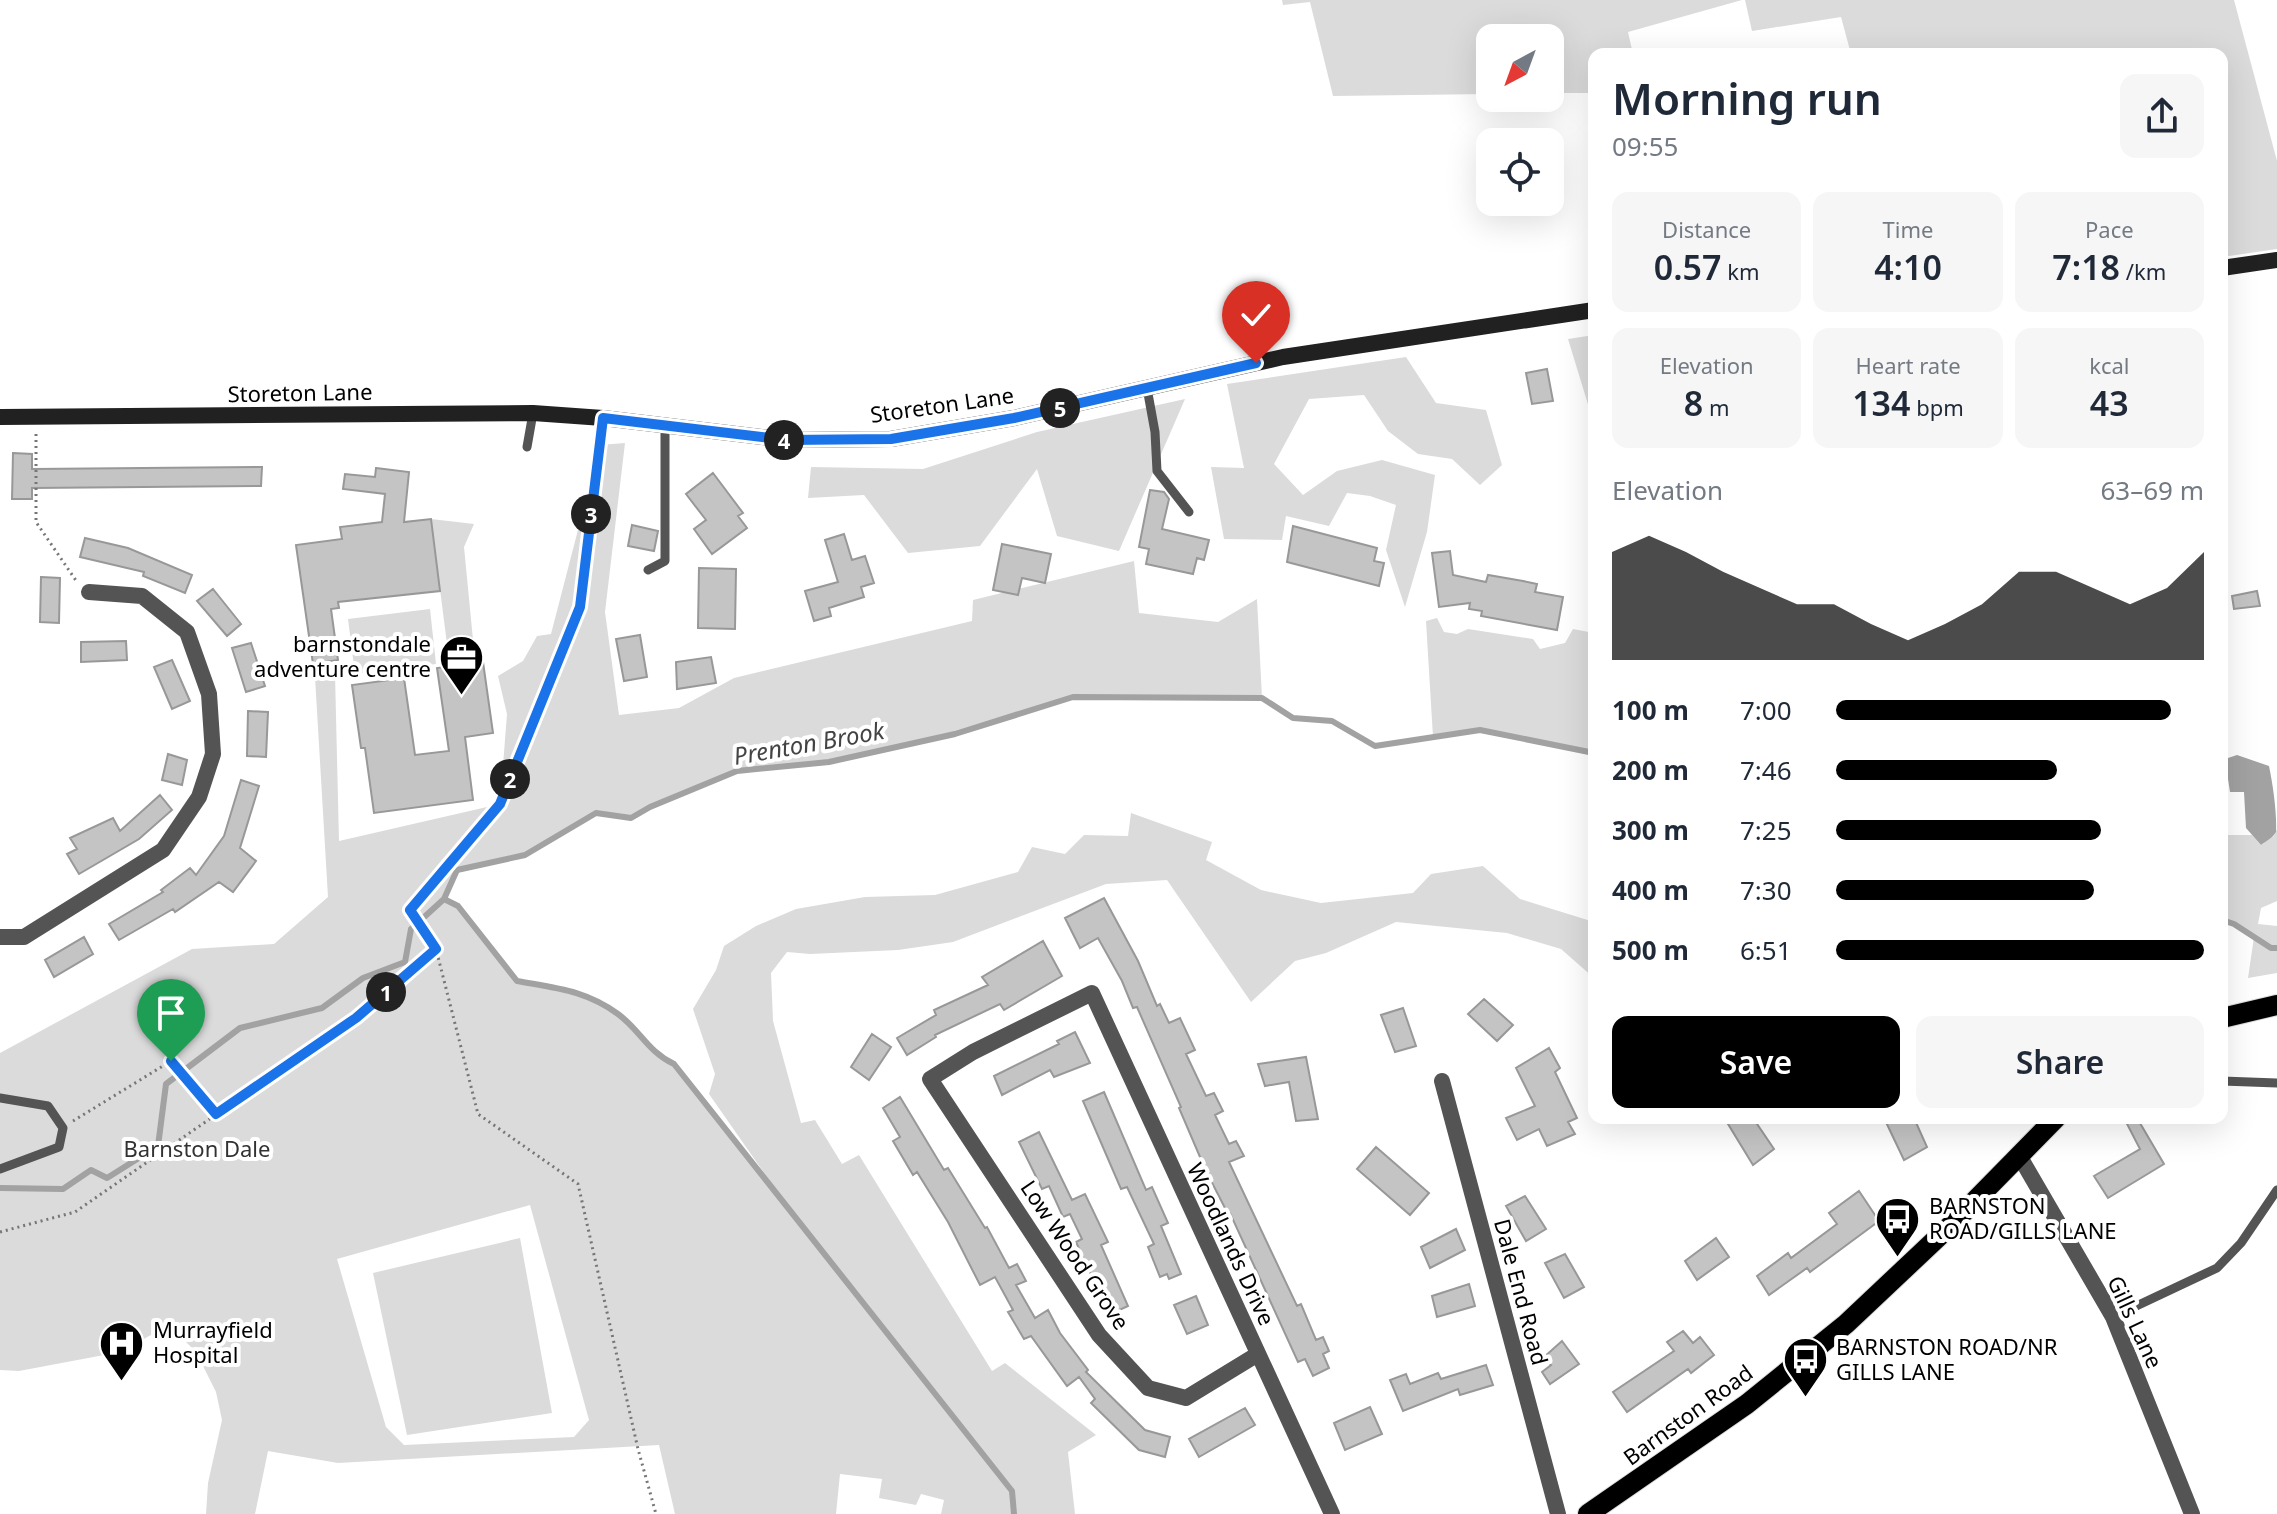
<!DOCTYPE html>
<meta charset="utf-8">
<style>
:root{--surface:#fff;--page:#f6f6f7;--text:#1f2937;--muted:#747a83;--accent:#000}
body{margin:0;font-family:"Noto Sans",sans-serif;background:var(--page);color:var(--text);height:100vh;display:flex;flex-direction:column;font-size:30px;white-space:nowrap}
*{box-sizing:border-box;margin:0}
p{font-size:26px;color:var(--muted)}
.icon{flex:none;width:44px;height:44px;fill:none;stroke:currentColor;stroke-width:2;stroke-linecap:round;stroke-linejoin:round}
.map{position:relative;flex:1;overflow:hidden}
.details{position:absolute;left:1588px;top:48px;width:640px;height:1076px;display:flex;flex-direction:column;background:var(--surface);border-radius:16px;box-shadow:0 8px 32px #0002}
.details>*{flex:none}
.needle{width:52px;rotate:221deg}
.tools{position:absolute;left:1476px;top:24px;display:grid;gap:16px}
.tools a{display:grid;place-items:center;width:88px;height:88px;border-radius:16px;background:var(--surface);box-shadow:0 8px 32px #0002;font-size:40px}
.pin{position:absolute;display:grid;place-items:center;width:68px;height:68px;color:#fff;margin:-82px -34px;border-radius:50% 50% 50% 0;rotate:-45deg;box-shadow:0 0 8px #0007}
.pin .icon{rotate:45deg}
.km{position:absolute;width:40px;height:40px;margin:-20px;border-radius:50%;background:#222;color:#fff;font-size:22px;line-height:40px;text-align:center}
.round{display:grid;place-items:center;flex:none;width:84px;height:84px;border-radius:16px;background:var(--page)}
.head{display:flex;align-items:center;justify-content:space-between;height:136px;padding:0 24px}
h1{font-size:44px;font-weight:600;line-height:60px}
.stats{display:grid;grid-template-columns:repeat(3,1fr);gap:12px;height:136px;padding:8px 24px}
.stats div{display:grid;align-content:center;border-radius:16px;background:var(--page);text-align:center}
.stats b{font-size:34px;font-weight:600}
.stats small{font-size:22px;font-weight:400}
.stats p{font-size:22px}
.chart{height:224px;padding:16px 24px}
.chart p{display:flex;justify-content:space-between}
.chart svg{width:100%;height:144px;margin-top:8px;fill:var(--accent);opacity:.7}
.primary-button{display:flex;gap:16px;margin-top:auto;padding:16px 24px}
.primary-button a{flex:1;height:92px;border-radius:16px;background:var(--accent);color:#fff;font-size:32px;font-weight:600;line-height:92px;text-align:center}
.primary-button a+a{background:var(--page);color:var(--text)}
ul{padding:0 24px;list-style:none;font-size:26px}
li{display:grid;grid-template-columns:128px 96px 1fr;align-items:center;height:60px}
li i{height:20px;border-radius:10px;background:var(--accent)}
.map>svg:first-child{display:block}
.green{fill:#dbdbdb;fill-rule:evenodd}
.water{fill:#a2a2a2}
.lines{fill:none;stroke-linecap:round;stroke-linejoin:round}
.stream{stroke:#a2a2a2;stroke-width:6}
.building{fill:#c4c4c4;stroke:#989898;stroke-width:2}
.primary-casing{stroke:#dbdbdb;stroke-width:22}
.path{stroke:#767676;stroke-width:3;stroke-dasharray:2 4;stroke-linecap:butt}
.lane{stroke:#545454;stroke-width:9}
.street{stroke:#545454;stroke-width:16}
.secondary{stroke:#212121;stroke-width:16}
.primary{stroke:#000;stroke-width:20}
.route-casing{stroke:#fff;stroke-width:16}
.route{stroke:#1a73e8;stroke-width:10}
.labels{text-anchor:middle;stroke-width:8;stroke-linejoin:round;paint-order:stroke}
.street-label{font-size:22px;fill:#000;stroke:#fff}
.poi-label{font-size:22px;fill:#000;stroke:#fff;text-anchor:start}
.park-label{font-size:22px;fill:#323232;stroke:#fff}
.water-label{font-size:24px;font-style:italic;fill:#434343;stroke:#fff}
</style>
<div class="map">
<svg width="2277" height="1514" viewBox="0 0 2277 1514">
<rect width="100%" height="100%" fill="#fff"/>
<path class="green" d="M1282,0H1742L1628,32L1633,54H1594V93H1550V38H1490V94L1333,96L1310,2L1283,5Z
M1745,0H2234L2277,161V249L2222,257V54H1851L1841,17L1752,31Z
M1594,335V424L1568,339Z
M1406,357L1436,403L1486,410L1502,465L1480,485L1452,459L1418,454L1388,431L1364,395L1309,399L1274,464L1303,495L1337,471L1382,460L1435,475L1427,532L1405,607L1386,550L1396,505L1370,496L1347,493L1329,526L1286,516L1282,540L1224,539L1211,467L1244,468L1227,384Z
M1185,399L1119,551L1057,536L1037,469L980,546L908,553L864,495L808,498L811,467L923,469L1037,432Z
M625,443L605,612L619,715L679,708L734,678L972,621L973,600L1134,561L1139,613L1218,622L1257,599L1262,698L1073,697L955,734L829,762L737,771L650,807L631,818L596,813L525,855L457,870L444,899L458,906L517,981C555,988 585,990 618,1014C640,1030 647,1051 674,1064L792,1213L709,1094L715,1074L693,1009L716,970L724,946L756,926L796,909L865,897L935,895L1018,872L1032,847L1065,854L1084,835L1128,836L1131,813L1212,842L1206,860L1261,890L1321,903L1413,893L1431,874L1483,866L1520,899L1594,922V978L1561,949L1507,933L1396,922L1326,953L1295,961L1251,1002L1167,880L1106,884L953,942L898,950L810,954L787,952L771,973L773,1021L801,1123L815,1120L842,1164L859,1155L992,1371L1005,1363L1096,1435L1068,1452L1075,1514H941L944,1500L921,1494L916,1505L879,1498L882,1479L840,1474L836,1514H675L659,1445L338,1463L268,1451L255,1514H206L208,1483L222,1420L216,1392L196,1352L169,1325L120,1352L19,1371L0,1370V1053L192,949L274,944L328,897L315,677L335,674L339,841L500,804L507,714L498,676L523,661L537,636L551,634L600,445ZM530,1205L589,1420L574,1437L404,1445L386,1427L337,1259Z
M431,519L474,524L464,547L473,640L447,644Z
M430,609L436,664L355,674L348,619Z
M1437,618L1444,632L1457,634L1468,629L1533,639L1540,649L1565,643L1573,629L1594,633V753L1480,730L1433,737L1426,621Z
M2277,829V901L2261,908L2258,924L2277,926V973L2248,978L2254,937L2234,924L2222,920V835H2252L2261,845L2274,836Z
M520,1238L552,1413L407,1435L373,1273Z"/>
<path class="water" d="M2237,755L2269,766C2273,785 2277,813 2276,832C2273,838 2266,841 2261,845L2246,828L2244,792H2230L2225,759Z"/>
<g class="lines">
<path class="stream" d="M444,899L458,906L517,981C555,988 585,990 618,1014C640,1030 647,1051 674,1064L1012,1491L1014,1514
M2222,920L2234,924L2271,948H2277
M0,1188L63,1189L91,1170L107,1178L158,1146L166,1084L240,1028L322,1008L363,978L405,962L411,929L444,899L457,870L525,855L596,813L631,818L650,807L737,771L829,762L955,734L1073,697L1262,698L1293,718L1332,721L1375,746L1480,730L1594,753"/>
</g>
<path class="building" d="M1547,369L1553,401L1532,404L1526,373Z
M13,453L32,454V469L262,467L261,486L32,488V499H12Z
M376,468L409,472L404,522L431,519L440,591L338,602L339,608L331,609L338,660L313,664L296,545L342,539L340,527L382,522L385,494L343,489L345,474L375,477Z
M713,473L743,513L738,516L747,528L712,554L694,529L706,520L686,494Z
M1150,490L1164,492L1169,499L1162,529L1209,540L1204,560L1197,558L1193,574L1146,564L1149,549L1139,547Z
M632,525L658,531L654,551L628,546Z
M1293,526L1377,548L1374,561L1384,563L1379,586L1287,562Z
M844,534L852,560L865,556L874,583L861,587L864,597L829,608L831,616L814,621L805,591L838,582L825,540Z
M85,538L128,548L192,575L185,593L143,576L144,572L80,557Z
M1002,544L1051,554L1045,583L1022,578L1018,595L993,590Z
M1450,551L1453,575L1486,582L1488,575L1523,581L1537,584L1535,592L1563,597L1557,630L1481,616L1482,611L1469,609L1470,603L1439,607L1432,553Z
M699,568L736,569L735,629L698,628Z
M41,577L60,578L59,623L40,622Z
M213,589L241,624L227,636L197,601Z
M2257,591L2260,606L2234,609L2232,596Z
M640,635L647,677L624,681L616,639Z
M126,641L127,660L81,662V642Z
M251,643L265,686L246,692L232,648Z
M711,657L716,683L677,689L676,662Z
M172,660L190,701L172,709L154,667Z
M483,662L493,733L465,737L473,800L374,813L365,748H361L352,685L404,678L415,755L449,751L437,668Z
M248,711L268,712L266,757L247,756Z
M168,754L187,760L182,785L162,780Z
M241,780L259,786L240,848L256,861L233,892L219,882L175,912L173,909L119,940L109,924L163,892L161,890L190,868L196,875L224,836Z
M160,795L172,810L139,839L79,874L67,854L77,849L70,838L113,818L120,831Z
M1104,898L1138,961L1157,1006L1160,1004L1169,1023L1180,1018L1195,1050L1186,1054L1206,1096L1214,1093L1223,1111L1215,1115L1229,1144L1236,1141L1244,1156L1229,1162L1297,1306L1301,1304L1316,1340L1323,1337L1329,1351L1323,1354L1329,1368L1313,1376L1305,1359L1298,1362L1230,1213L1228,1214L1206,1171L1179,1108L1181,1107L1137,1007L1133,1008L1122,981L1098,938L1080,948L1065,918Z
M84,937L93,954L54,977L45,960Z
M1043,941L1062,976L1004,1010L1000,1004L935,1035L936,1037L907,1055L897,1038L936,1015L934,1010L988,985L982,977Z
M1484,999L1513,1025L1497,1041L1468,1014Z
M1403,1008L1416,1046L1395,1052L1381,1015Z
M1075,1032L1090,1063L1054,1077L1050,1070L1002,1095L994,1076L1059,1044L1057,1041Z
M872,1034L891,1047L869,1080L851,1067Z
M1549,1048L1560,1068L1555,1072L1577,1118L1568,1122L1575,1134L1547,1146L1539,1129L1517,1140L1506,1118L1535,1106L1516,1068Z
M1306,1057L1318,1119L1296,1121L1289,1082L1265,1086L1258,1064Z
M1104,1092L1146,1190L1152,1187L1168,1223L1161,1226L1181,1274L1169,1279L1167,1274L1160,1277L1148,1247L1154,1244L1127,1187L1121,1189L1083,1101Z
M900,1097L944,1170L948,1168L985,1228L987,1227L1009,1268L1017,1264L1026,1281L1016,1285L1035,1318L1048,1310L1060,1333L1088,1370L1086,1372L1145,1430L1170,1437L1165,1457L1139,1450L1091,1403L1095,1399L1079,1377L1067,1386L1031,1336L1024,1339L1008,1312L1013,1310L995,1277L980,1285L948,1222L917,1172L913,1175L893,1141L900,1137L883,1108Z
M1737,1118H1753L1774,1149L1753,1165L1728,1124Z
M1884,1118H1914L1927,1147L1904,1160Z
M2133,1118H2137L2164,1164L2108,1198L2094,1176L2140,1149L2126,1122Z
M1039,1132L1072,1200L1085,1194L1108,1242L1101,1245L1128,1306L1109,1315L1076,1242L1082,1239L1070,1214L1063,1217L1049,1186L1042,1189L1019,1142Z
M1376,1147L1429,1193L1410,1215L1357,1169Z
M1859,1191L1879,1221L1810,1272L1807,1268L1769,1295L1757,1276L1788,1253L1791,1258L1837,1224L1829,1213Z
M1525,1196L1546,1229L1526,1241L1506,1206Z
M1456,1229L1465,1250L1430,1268L1421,1247Z
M1716,1238L1729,1257L1697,1280L1685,1261Z
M1565,1254L1584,1287L1564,1298L1545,1263Z
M1469,1284L1475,1306L1437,1317L1432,1296Z
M1196,1296L1208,1325L1187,1334L1174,1305Z
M1683,1331L1693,1343L1700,1337L1714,1355L1691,1373L1688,1369L1627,1412L1613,1392L1674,1351L1667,1342Z
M1562,1341L1579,1364L1550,1384L1542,1372L1551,1365L1544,1357Z
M1486,1365L1493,1385L1460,1395L1458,1389L1403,1411L1390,1380L1406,1374L1410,1384L1438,1373L1441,1379Z
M1370,1407L1382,1434L1345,1450L1334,1423Z
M1245,1408L1255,1425L1199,1457L1189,1439Z"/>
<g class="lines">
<defs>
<path id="primary" d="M2222,1018L2277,1005
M1588,1514L1747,1404L1846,1324L1951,1225L2056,1118"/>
</defs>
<use href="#primary" class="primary-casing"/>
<path class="path" d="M36,434V522L77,582
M601,434L580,607L500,804L410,910L436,949L478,1114L578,1184L638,1449L656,1514
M73,1121L171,1061L216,1114
M0,1232L75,1212L356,1018L436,949"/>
<path class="lane" d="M1147,388L1155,432L1157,471L1189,512
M527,447L533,413
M648,570L665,561V426
M2222,1081L2277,1083
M0,1098L48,1106L63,1128L59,1147L0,1169
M2113,1317L2217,1268L2241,1243L2277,1190"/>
<path class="street" d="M0,937H24L163,850L199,797L213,754L209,694L187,632L142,596L89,592
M1442,1081L1558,1514
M2020,1157L2113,1317L2192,1514
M1258,1354L1186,1398L1148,1388L1099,1335L930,1079L973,1052L1092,993L1332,1514"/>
<path class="secondary" d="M2222,268L2277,260
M0,417L533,413L603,418L787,440L891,439L1014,418L1283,357L1594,310"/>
<use href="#primary" class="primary"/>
</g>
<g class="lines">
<defs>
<path id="route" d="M171,1061L216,1114L356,1018L436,949L410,910L500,804L580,607L603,418L787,440L891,439L1014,418L1256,363"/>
</defs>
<use href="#route" class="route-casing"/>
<use href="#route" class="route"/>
</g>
<defs>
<symbol id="office-pin" viewBox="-11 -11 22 30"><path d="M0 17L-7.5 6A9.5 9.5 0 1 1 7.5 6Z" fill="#000" stroke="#fff"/><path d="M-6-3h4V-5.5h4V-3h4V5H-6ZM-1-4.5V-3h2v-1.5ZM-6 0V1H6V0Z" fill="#fff"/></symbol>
<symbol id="bus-pin" viewBox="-11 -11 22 30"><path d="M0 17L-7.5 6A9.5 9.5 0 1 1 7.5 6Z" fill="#000" stroke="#fff"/><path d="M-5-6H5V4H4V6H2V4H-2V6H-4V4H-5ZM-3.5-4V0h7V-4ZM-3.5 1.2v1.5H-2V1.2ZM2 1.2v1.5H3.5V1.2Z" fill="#fff"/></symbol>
<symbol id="hospital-pin" viewBox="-11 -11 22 30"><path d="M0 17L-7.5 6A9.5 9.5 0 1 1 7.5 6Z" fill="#000" stroke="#fff"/><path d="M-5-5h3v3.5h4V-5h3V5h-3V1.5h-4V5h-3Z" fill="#fff"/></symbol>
</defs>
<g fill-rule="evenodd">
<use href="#office-pin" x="436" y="632" width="51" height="69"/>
<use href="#bus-pin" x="1872" y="1194" width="51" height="69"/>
<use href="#hospital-pin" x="96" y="1318" width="51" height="69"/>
<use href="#bus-pin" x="1780" y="1334" width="51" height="69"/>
</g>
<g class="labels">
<g class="street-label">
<text transform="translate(300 393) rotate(-1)" y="8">Storeton Lane</text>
<text transform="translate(942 405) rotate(-8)" y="8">Storeton Lane</text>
<text transform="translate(1231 1244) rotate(65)" y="8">Woodlands Drive</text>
<text transform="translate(1075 1255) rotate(56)" y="8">Low Wood Grove</text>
<text transform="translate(1521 1292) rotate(75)" y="8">Dale End Road</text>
<text transform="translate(2135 1322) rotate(65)" y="8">Gills Lane</text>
<text transform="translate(1688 1415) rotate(-36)" y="8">Barnston Road</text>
</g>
<g class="poi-label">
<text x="431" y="652" text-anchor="end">barnstondale<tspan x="431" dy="25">adventure centre</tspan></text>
<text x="1929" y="1214">BARNSTON<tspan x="1929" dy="25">ROAD/GILLS LANE</tspan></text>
<text x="153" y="1338">Murrayfield<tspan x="153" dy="25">Hospital</tspan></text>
<text x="1836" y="1355">BARNSTON ROAD/NR<tspan x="1836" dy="25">GILLS LANE</tspan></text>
</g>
<g class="park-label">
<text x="197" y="1157">Barnston Dale</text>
</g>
<g class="water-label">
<text transform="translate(809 744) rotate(-10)" y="8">Prenton Brook</text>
</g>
</g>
</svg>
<div class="tools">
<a><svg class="needle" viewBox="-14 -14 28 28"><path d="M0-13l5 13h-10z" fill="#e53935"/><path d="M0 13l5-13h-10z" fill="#747a83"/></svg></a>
<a><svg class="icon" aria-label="locate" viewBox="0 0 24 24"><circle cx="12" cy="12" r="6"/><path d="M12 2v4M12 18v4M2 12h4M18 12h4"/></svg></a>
</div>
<div class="pin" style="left:171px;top:1061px;background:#1e9e55"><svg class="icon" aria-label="arrive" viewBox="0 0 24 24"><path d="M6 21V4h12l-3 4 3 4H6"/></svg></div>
<div class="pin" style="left:1256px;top:363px;background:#d93025"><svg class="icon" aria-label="check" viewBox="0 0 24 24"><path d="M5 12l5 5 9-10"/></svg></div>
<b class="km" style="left:386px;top:992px">1</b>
<b class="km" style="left:510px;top:779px">2</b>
<b class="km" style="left:591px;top:514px">3</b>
<b class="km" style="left:784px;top:440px">4</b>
<b class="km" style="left:1060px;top:408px">5</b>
<section class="details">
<div class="head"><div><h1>Morning run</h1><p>09:55</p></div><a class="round"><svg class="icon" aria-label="share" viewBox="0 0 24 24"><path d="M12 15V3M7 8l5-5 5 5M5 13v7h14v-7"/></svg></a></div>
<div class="stats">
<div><p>Distance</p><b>0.57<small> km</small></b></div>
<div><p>Time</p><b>4:10</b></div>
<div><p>Pace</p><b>7:18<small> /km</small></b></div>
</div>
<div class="stats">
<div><p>Elevation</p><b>8<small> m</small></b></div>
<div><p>Heart rate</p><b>134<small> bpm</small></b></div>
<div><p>kcal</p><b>43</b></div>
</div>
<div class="chart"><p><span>Elevation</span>63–69 m</p>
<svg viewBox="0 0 160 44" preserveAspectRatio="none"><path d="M0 44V11L10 6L20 11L30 17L40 22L50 27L60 27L70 33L80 38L90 33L100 27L110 17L120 17L130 22L140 27L150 22L160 11V44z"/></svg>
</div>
<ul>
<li><b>100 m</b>7:00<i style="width:91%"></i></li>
<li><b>200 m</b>7:46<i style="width:60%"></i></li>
<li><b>300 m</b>7:25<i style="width:72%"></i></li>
<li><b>400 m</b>7:30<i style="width:70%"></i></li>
<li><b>500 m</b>6:51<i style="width:100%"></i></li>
</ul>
<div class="primary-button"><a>Save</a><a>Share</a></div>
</section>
</div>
